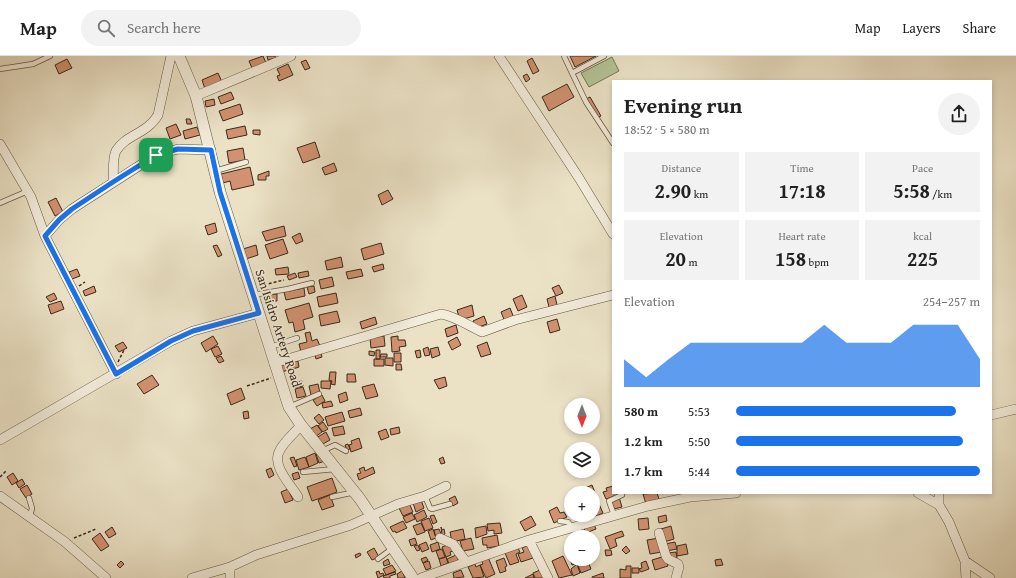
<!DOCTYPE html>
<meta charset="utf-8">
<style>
:root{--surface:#fff;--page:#f2f2f2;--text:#222;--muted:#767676;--line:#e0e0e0;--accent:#1a73e8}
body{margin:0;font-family:"Gentium Book Plus",serif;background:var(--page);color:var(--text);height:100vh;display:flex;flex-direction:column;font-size:15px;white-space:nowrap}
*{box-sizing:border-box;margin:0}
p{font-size:13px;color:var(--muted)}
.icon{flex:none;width:22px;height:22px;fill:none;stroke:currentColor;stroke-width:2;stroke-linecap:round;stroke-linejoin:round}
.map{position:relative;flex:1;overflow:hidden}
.drawer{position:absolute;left:612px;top:24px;width:380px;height:414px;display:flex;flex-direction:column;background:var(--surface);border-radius:0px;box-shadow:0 2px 6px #0003}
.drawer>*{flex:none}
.needle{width:26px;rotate:180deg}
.fabs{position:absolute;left:564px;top:342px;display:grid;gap:8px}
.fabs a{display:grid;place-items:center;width:36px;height:36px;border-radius:50%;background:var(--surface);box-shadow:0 2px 6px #0003;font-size:20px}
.pin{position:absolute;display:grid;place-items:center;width:34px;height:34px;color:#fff;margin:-17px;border-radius:8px;box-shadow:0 2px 6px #0006}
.round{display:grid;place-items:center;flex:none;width:42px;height:42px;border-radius:21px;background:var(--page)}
.head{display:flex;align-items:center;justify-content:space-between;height:68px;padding:0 12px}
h1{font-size:22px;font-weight:700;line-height:30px}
.figures{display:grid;grid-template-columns:repeat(3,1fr);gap:6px;height:68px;padding:4px 12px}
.figures div{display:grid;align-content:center;border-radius:0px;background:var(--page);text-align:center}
.figures b{font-size:20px;font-weight:700}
.figures small{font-size:11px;font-weight:400}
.figures p{font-size:11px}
.chart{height:112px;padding:8px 12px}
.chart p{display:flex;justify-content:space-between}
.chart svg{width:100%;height:72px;margin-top:4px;fill:var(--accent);opacity:.7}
ul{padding:0 12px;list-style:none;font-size:13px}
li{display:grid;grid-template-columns:64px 48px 1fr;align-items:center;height:30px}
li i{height:10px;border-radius:5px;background:var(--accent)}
header{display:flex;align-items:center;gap:24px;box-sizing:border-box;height:56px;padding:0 20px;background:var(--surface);border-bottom:1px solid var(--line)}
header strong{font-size:19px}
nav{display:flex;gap:22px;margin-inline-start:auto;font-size:14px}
.search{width:280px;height:36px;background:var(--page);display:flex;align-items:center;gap:10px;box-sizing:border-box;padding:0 14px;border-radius:22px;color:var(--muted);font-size:15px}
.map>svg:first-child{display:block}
.green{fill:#b4c497;stroke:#777758}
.building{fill:#d29170;stroke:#3a2a1a}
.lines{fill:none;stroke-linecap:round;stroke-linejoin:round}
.service-casing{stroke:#665845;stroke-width:6}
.minor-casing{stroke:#665845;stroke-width:10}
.tertiary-casing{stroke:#665845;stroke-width:12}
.path{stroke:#3a2a1a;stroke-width:1.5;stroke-dasharray:3 2;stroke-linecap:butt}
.service{stroke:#f2ecda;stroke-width:4.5}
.minor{stroke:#f2ecda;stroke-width:9}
.tertiary{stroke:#f2ecda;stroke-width:11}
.route-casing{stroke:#fff;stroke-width:8}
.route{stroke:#1a73e8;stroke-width:5}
.labels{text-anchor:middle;stroke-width:3;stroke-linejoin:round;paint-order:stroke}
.street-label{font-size:13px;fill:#3a2a1a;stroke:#f2ecda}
</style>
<header>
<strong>Map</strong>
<div class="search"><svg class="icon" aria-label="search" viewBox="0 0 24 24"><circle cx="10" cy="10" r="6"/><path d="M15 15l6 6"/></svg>Search here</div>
<nav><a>Map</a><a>Layers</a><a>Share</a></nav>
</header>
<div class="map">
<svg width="1016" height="522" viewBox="0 0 1016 522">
<rect width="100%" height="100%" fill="#ebe2c6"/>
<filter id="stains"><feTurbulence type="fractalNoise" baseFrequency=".005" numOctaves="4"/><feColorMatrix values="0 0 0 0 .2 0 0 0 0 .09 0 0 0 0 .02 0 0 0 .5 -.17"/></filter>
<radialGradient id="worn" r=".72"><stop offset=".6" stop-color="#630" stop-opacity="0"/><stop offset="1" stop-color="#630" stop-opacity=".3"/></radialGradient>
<path class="green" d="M612,1L619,15L589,31L581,17Z"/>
<path class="building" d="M263,0L266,7L252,12L249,5Z
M267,0H275L276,2L268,4Z
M570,0H596L575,11Z
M532,2L539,15L533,18L527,5Z
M67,3L72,12L59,18L55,9Z
M306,4L310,12L305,14L301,6Z
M288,8L293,19L279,25L277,20L280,19L277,13Z
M218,17L222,26L205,33L202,24Z
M527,18L530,23L526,26L523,20Z
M567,28L574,41L549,55L542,41Z
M231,36L234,43L221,48L218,41Z
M590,41L601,60L597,62L586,43Z
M214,43L215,49L206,51L205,45Z
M240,48L243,58L223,65L219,55Z
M186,63H190L192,68H187Z
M176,68L181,79L170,83L166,72Z
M245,70L247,79L228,83L226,74Z
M197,71L200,79L185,83L183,75Z
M253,74H260V79L253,78Z
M315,86L320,101L303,107L297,92Z
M243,92L245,104L229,107L227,95Z
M334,107L337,115L325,119L322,112Z
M250,111L254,129L232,134L230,125L223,127L221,118Z
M269,115V120H266V124H258V119Z
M388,134L393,143L382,149L378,139Z
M56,142L63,156L55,160L48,146Z
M215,167L217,176L208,179L205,170Z
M284,170L286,180L266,185L262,176Z
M300,177L303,185L296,188L292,181Z
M283,183L288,197L270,203L265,189Z
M381,187L384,198L364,204L361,193Z
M217,189L222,199L218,201L213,190Z
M256,189L258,199L246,203L243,193Z
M341,201L343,211L327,214L325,205Z
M383,208L384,213L374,216L372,211Z
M288,211L289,218L276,219L275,213Z
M77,213L80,220L72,223L69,216Z
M361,213L363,220L348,223L346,216Z
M308,215L309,220L299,222L298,217Z
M295,217L297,221L289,224L287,220Z
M332,221L334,230L321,233L319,224Z
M559,229L563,237L556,240L552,232Z
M94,230L96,236L85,240L83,235Z
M314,230L315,236L309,238L307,231Z
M304,232L305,240L286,244L284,236Z
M54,237L57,243L50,246L46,241Z
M336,237L338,247L319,251L317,241Z
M277,238V245H266V239Z
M522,239L527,251L518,255L513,243Z
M555,240L557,249L549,251L547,243Z
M61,245L64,253L51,258L48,249Z
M309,247L313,261L303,264L305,273L295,276L293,266L289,267L285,254Z
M472,249L474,260L460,264L457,254Z
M510,252L514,262L505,266L501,256Z
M337,255L340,266L321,270L319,259Z
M484,260L487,268L476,272L473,265Z
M375,261L377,268L362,273L360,266Z
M557,263L560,274L550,277L547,266Z
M456,269L458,277L447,281L445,273Z
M310,276L312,285L317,283L320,290L301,296L299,288L307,286L305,277Z
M213,280L218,288L206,296L201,287Z
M384,280L385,290L371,292L370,282Z
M398,280V284H405L406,290L399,291L400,295L392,296L391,281Z
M457,281L461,289L452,294L448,286Z
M123,286L127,292L119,296L115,290Z
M487,286L491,298L481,301L477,290Z
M218,290L222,298L215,301L211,293Z
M428,291L430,299L425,300L423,293Z
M438,291L440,299L432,302L430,293Z
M376,294H380V303H376Z
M420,294L421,301L417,302L415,295Z
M369,295L375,296L374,300L369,299Z
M321,297L322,301L316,303L315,299Z
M394,297H401V306H394Z
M381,298H387V301H380Z
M221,300L224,305L219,307L216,302Z
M385,302H393V310L385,309Z
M374,303H384V310H374Z
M298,305L299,311L293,313L292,306Z
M286,308L288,314L282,316L280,310Z
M396,308H401L402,314H396Z
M330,316H336L335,329L331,328L332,325L329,324Z
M347,318H355L356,326H347Z
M152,319L159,329L144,338L137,328Z
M445,321L447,330L439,333L434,324Z
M302,325L303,330L293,332L292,327Z
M321,325H331L330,333L321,332Z
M318,328L320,337L311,339L309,330Z
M374,328L378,340L366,343L362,331Z
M303,331L306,340L297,342L295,333Z
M241,332L245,343L231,349L227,338Z
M346,336L348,344L340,347L338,339Z
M322,339L325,345L317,350L313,344Z
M331,345L333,350L323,352L322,347Z
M360,352L362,359L350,362L348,355Z
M248,355L249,362L244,363L243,356Z
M342,356L345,365L328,370L325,361Z
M319,358L324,364L319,368L314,362Z
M323,366L328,373L323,376L318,370Z
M317,369L322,376L315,381L310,373Z
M343,370L345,378L334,380L332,372Z
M399,371L400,377L391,379L390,373Z
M386,373L389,381L381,384L378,376Z
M326,376L330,384L321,389L316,382Z
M359,382L362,392L351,396L349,389L352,388L351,385Z
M348,388L350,393L347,394L345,389Z
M322,396L325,405L319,407L316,398Z
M315,397L318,407L309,411L306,401Z
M294,401L297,410L294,411L290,402Z
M305,401L309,411L299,414L296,404Z
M443,401L445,407L441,408L439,403Z
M364,411L365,415L373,411L375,417L359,424L357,418L361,417L359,413Z
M271,412L274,419L269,422L266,414Z
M298,416L300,422L294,424L292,418Z
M13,417L18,425L12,429L7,421Z
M332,422L337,436L312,445L307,431Z
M22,423L25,428L19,432L16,427Z
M27,429L32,438L26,442L20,433Z
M592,429L599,447L593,449V437H579L578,435Z
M613,430V437L620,438L606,443L603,436L607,435L606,432Z
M288,433L293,444L285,447L281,436Z
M657,437L659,443L646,448L643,438Z
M330,439L334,450L322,454L318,444Z
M455,440L458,447L453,450L449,443Z
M619,441L622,451L614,453L611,444Z
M421,444L424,452L416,456L413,447Z
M409,447L413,456L403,460L399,452Z
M599,448L603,457L594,461L593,450Z
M557,451L560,457L564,456L567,461L554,467L549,455Z
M424,454L427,461L417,466L414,459Z
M412,457L415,463L406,467L403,461Z
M434,459L437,466L433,468L430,460Z
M666,459L667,465L659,467L658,461Z
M531,460L536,469L525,475L520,466Z
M429,462L433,472L425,475L421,465Z
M648,462L649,473L639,474L638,463Z
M403,465L407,472L396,477L395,475L393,476L390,471Z
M593,466L596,473L586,477L583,470Z
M421,467L425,476L417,479L413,470Z
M500,467L502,477L494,478V474L488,475L487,468Z
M486,470L487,478L476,482L475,472Z
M671,470L674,483L664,486L661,473Z
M112,471L116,478L109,482L105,476Z
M441,471L442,474L444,473L445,478L442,479Z
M433,473L436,482L431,484L428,475Z
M439,473L442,480L436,482L434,474Z
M463,473L465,483L452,486L450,476Z
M622,475L624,480L615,483L617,490L610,493L605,481Z
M100,477L109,490L101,495L92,483Z
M497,479L499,490L487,492V489H483L482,482Z
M415,482L417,488L411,490L409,484Z
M471,482L474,493L463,495L460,485Z
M659,482L662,496L650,498L647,484Z
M426,486L429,493L422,496L419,489Z
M438,486L440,493L432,496L430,489Z
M675,486L677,493L666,495L665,488Z
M450,488L453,495L450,496L451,499L446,501L442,491Z
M686,488L688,498L677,500V490Z
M418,489L420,494L417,495L414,490Z
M528,489L533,502L521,506L518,498L524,496L522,492Z
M626,490L630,495L626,498L622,494Z
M374,492L379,501L372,504L367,496Z
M518,492L520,496L516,498L519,506L510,509L505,497Z
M442,493L445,501L439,503L436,495Z
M605,494H611L612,499L606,500Z
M676,496L677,502H668V497Z
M360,497L361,499L356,502L355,499Z
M456,499L459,506L450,510L447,503Z
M563,500L572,519L559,522L552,505Z
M665,500L668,510L655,514L652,504Z
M426,501L428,504L423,507L421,503Z
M446,501L448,507L441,510L439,503Z
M488,501L495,518L486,522L480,509L483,508L481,504Z
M504,502L507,510L505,511L506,515L500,517L496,505Z
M570,502L587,503L591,513L581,517L577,507L572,509Z
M388,503L390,508L384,510L383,506Z
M721,503L723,509L716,510L715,504Z
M121,505L124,508L120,512L117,509Z
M429,505L431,512L426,514L423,507Z
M646,505L649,513L641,516L639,513L642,512L641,507Z
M475,508L476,511L480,509L484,521L473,522L468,511Z
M577,508L580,517L573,520L571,513Z
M392,509L396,515L386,519L383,513Z
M626,510H631V522H620V513L626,514Z
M632,512H639V517H632Z
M461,514L464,521L454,522L453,517Z
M540,514L544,522H535L533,517Z
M379,515L380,518L383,517L384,519L378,522L376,516Z
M402,515L405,522H398L397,518Z
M395,516L396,518L390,520V522H384L383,520Z
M603,517L604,522H592V521Z
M533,518L534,522H525Z"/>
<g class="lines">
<defs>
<path id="service" d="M564,0L572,17L604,0
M0,13L33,8L50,0
M572,17L586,46L613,87
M215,115L246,106
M0,147L28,135
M253,239L288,233L312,227
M270,291L297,282
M289,351L319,338
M322,395L335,389L346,395
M303,416L335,413
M425,440L430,452L432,453L450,448
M332,441L355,436
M29,442L32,452L30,461
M614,459L609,445L622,439
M560,465L568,466L572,471
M378,503L393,492"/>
<path id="minor" d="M499,0L579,122L613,178
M196,40L291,0
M0,88L31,141L45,180L116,318
M113,126C114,117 112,103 116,95C125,79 147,78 158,59L171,0
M45,180L59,164L72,153L156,99L178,93L211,94
M274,307L441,258C455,260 469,270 482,276L515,264L613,239
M991,359L1016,353
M0,384L171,285L193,275L259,257
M918,437L939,449L949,466L965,505L990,522
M939,437V449
M0,440L65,486L106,522
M298,441C291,429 272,410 279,396C283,386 295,377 301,369
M659,477L666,500L668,503L678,508L679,511L676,522
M440,482L453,488L466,506
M529,484L648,450L690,441L736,437
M965,505L966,522
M192,522L230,511
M230,522V511L256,499L351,469L398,448L425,440L446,430
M421,522L529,484L548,522"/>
<path id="tertiary" d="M179,0L196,40L220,136L289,351L301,369L360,443L413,522"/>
</defs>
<use href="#service" class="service-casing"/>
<use href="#minor" class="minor-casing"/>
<use href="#tertiary" class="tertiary-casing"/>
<path class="path" d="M157,85L164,89
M79,230L85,226
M259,230L284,224
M118,306L124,294
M247,330L271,322
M0,421L7,414
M74,482L96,473"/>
<use href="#service" class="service"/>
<use href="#minor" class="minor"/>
<use href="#tertiary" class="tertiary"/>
</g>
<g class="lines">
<defs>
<path id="route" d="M178,93L211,94L220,136L259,257L193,275L171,285L116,318L45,180L59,164L72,153L113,126L156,99Z"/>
</defs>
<use href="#route" class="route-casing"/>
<use href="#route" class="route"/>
</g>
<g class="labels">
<g class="street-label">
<text transform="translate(279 272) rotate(72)" y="5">San Isidro Artery Road</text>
</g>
</g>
<rect width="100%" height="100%" filter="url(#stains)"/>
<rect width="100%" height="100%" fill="url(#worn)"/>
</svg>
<div class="fabs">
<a><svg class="needle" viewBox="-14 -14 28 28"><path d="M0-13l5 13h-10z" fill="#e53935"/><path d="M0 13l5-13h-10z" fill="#767676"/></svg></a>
<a><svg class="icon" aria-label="layers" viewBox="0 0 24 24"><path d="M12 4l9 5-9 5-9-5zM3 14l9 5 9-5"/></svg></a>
<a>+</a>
<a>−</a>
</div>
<div class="pin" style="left:156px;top:99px;background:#1e9e55"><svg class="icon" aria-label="arrive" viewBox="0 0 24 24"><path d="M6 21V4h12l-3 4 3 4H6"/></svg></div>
<section class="drawer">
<div class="head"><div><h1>Evening run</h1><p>18:52 · 5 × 580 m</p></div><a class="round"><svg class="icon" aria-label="share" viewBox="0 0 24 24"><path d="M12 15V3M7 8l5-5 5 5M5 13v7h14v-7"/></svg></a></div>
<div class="figures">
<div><p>Distance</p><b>2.90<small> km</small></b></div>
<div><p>Time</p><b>17:18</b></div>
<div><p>Pace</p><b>5:58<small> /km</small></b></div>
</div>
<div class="figures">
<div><p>Elevation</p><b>20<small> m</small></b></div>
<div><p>Heart rate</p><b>158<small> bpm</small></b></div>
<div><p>kcal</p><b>225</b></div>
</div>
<div class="chart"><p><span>Elevation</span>254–257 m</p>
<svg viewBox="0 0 160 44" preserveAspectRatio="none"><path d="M0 44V27L10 38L20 27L30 17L40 17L50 17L60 17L70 17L80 17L90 6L100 17L110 17L120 17L130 6L140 6L150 6L160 27V44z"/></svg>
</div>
<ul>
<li><b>580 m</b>5:53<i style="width:90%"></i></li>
<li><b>1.2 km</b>5:50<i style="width:93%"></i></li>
<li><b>1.7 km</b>5:44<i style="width:100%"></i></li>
</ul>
</section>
</div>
